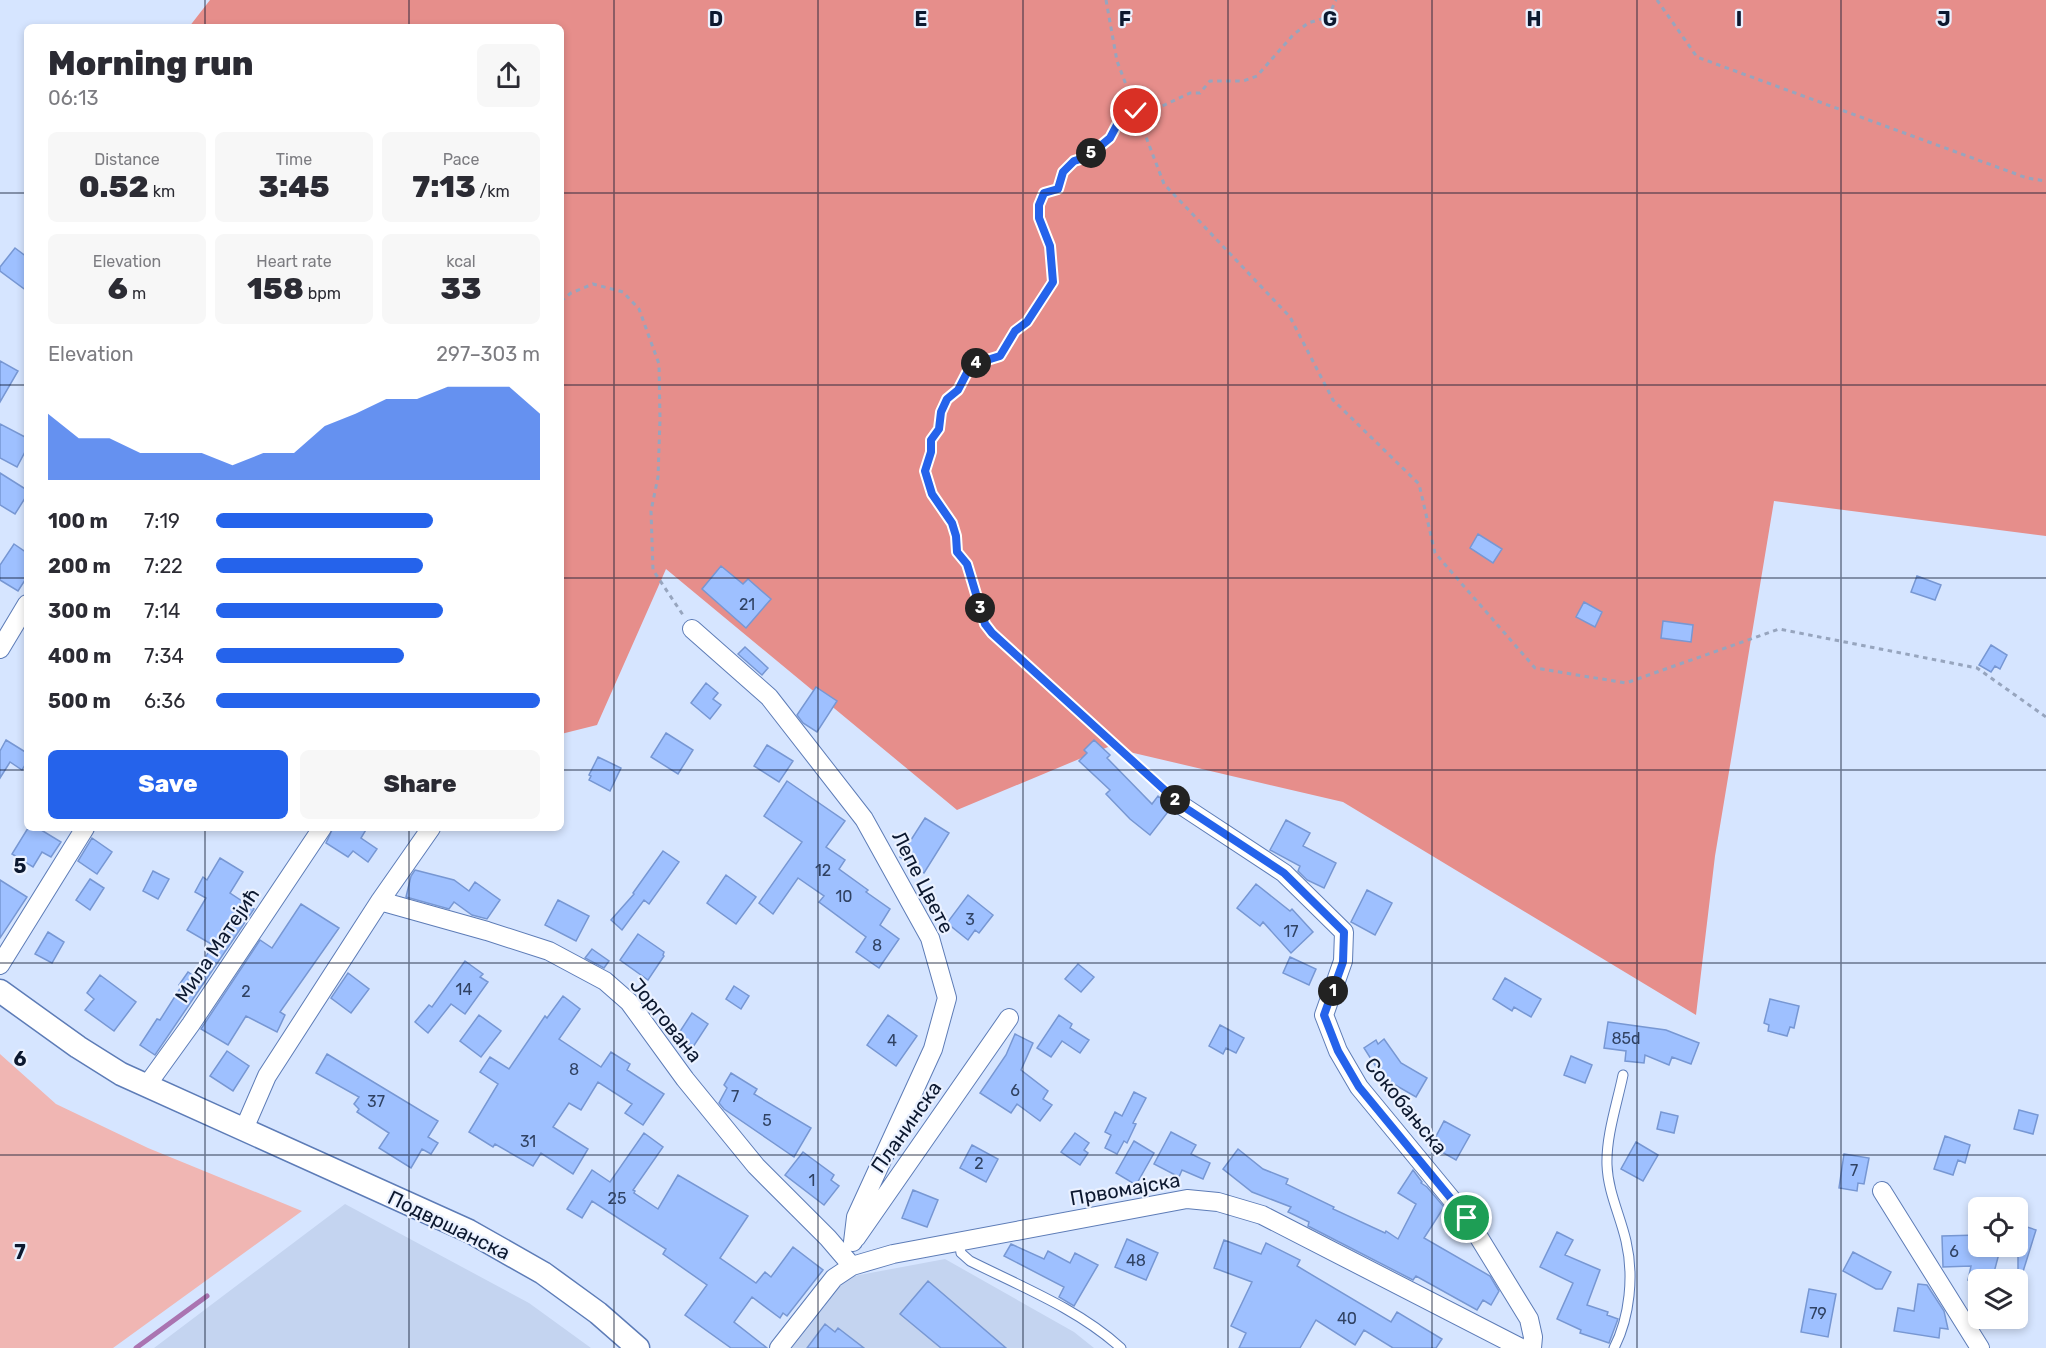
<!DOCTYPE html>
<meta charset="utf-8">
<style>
:root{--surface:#fff;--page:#f7f7f7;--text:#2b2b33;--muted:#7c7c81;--accent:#2563eb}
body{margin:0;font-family:Rubik,sans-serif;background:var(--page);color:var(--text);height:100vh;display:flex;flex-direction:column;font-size:22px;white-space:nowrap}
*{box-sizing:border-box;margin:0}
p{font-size:20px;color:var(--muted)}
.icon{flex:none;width:33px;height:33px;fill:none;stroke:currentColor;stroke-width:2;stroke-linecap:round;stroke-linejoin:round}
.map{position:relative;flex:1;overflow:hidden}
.side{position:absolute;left:24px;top:24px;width:540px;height:807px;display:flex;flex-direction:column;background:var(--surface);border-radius:9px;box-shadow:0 3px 9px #0003}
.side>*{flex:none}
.buttons{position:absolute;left:1968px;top:1197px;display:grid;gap:12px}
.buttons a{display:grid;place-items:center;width:60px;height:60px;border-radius:9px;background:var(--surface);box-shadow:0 3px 9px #0003;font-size:30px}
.pin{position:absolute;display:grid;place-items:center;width:51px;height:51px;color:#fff;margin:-26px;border:3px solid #fff;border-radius:50%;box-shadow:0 2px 6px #0007}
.km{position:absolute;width:30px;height:30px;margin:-15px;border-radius:50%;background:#222;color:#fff;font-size:16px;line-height:30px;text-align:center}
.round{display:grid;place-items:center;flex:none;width:63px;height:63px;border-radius:9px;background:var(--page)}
.head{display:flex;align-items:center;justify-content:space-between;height:102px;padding:0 24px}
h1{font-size:33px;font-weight:800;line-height:45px}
.stats{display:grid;grid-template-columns:repeat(3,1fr);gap:9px;height:102px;padding:6px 24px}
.stats div{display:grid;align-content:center;border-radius:9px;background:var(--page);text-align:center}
.stats b{font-size:30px;font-weight:800}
.stats small{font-size:16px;font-weight:400}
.stats p{font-size:16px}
.chart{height:168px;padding:12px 24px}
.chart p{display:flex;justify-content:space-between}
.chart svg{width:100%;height:108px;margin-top:6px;fill:var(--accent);opacity:.7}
.cta{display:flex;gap:12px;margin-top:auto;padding:12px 24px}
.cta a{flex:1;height:69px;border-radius:9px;background:var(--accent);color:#fff;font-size:24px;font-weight:800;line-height:69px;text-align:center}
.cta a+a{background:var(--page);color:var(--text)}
ul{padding:0 24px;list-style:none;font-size:20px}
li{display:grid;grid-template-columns:96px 72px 1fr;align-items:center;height:45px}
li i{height:15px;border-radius:8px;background:var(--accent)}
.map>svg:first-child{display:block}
.built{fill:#c4d4f0}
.green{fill:#f0b6b3}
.forest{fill:#e68e8b}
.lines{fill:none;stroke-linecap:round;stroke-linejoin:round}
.stream{stroke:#aa74b1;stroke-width:5}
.building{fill:#9ec0ff;stroke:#7797d3;stroke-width:1.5}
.service-casing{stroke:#5d7cb7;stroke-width:11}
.minor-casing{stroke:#5d7cb7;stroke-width:20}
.tertiary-casing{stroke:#5d7cb7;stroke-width:25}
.path{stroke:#97a5be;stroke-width:3;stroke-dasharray:4.5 4.5;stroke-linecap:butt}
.service{stroke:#fff;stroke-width:9}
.minor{stroke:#fff;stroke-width:18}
.tertiary{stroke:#fff;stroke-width:22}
.route-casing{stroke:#fff;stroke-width:12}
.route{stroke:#2563eb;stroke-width:8}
.grid{fill:none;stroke:#0c182f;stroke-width:1.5;stroke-opacity:0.55}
.labels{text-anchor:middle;stroke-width:4.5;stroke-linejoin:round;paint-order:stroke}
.number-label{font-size:16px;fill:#304263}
.street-label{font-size:20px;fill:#0c182f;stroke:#eaf1ff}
.grid-label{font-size:20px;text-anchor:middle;font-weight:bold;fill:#0c182f;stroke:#eaf1ff;stroke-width:4.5;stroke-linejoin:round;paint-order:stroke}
</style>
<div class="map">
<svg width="2046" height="1348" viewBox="0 0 2046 1348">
<rect width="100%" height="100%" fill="#d6e5ff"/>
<path class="built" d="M345,1204L529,1303L591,1348H154Z
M945,1259L1074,1332L1094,1348H785L838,1279Z"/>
<path class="green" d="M0,1054L56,1104L148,1148L302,1211L113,1348H0Z"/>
<path class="forest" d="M210,0H2046V536L1774,501L1715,856L1696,1015L1343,802L1108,747L957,810L666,569L597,725L561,734V27H189Z"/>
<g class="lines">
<path class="stream" d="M136,1348L207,1296"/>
</g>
<path class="building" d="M15,248L27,257V291L0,271V267Z
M0,361L18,371L0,402Z
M0,424L27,438V448L17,467L0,458Z
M0,473L27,490V495L15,514L0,505Z
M1478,534L1502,549L1493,563L1470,548Z
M14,544L27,553V577L18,591L0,580V565Z
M721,566L743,584L748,579L771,599L746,628L702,589Z
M1917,576L1941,585L1935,600L1911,592Z
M1584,602L1602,612L1595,627L1576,617Z
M1663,621L1693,625L1691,642L1661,638Z
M1991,645L2007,655L2000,669L1995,666L1991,672L1979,665Z
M745,647L768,668L762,675L738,654Z
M706,683L718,693L713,699L721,705L710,719L691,703Z
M816,687L837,701L817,732L803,723L797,715Z
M666,733L693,750L678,774L651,757Z
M6,740L27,753V762L22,770L10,762L0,778V751Z
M1094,740L1110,755L1107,758L1152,804L1158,796L1170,806L1171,808L1150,835L1130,819L1106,794L1110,790L1079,761L1087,753L1084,750Z
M767,745L793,761L779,782L754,766Z
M598,757L621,768L610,791L589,780L591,776L589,775Z
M787,781L845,821L826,847L845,860L839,869L868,890L866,892L890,909L880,925L899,939L879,968L856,952L866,937L819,902L824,896L798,878L773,914L759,903L802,842L764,816Z
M925,818L949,833L924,873L900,857Z
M1286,820L1310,833L1303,846L1336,863L1324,888L1307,880L1298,871L1300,866L1270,850Z
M28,828H38L61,842L51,857L42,852L33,867L12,854Z
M333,828H367L361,838L377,849L368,862L353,851L348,857L326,843Z
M92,838L112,852L97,874L78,861Z
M663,851L679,862L649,904L644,900L622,930L611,920L634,894L633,893Z
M220,858L243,872L230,893L254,909L155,1055L140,1045L157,1019L160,1020L181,987L179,985L188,972L194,976L213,945L187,930L206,898L195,892L203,877L207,880Z
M415,870L454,880L469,891L475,882L500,900L487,919L472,915L454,902L449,909L406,897L411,876Z
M153,871L169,879L158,899L143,891Z
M726,875L756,897L736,924L707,903Z
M90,879L104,888L90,910L76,900Z
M0,880L27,897L0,938Z
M1256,884L1290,911L1292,909L1313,932L1291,953L1263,922L1260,926L1237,908Z
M1367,890L1392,903L1375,935L1351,922Z
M968,895L993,915L979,933L975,930L968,940L947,923Z
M558,900L589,916L576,941L545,925Z
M301,904L339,928L280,1012L285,1015L277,1032L246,1016L228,1045L201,1029L260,940L272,948Z
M48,932L64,942L52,963L35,954Z
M638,934L664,952L663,955L664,956L648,980L620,960Z
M592,949L609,961L604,968L585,958Z
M1290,957L1316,969L1309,985L1283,973Z
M465,961L483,974L480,977L488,982L465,1014L451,1004L428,1033L415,1022L429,1005L432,1007Z
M1078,964L1094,977L1081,992L1065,979Z
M348,973L369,989L351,1013L331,998Z
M100,975L136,1002L114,1031L85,1010L94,999L87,993Z
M1505,978L1541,999L1531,1017L1514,1007L1512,1011L1493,999Z
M734,986L749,996L741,1009L726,999Z
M563,996L580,1009L559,1039L601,1067L611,1052L630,1064L627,1070L664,1094L643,1125L625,1113L632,1104L598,1082L581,1110L569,1103L553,1127L588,1149L573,1174L541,1153L533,1166L495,1144L493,1147L469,1132L498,1084L480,1072L490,1057L509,1069L545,1016L547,1018Z
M1770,999L1799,1006L1794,1028L1790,1027L1787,1036L1768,1031L1769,1025L1764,1023Z
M692,1013L708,1024L693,1047L677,1036Z
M479,1015L501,1031L481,1057L460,1041Z
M888,1015L917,1036L896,1066L867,1045Z
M1059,1015L1072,1024L1070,1028L1089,1040L1080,1053L1062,1041L1051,1057L1037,1048Z
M1608,1022L1666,1030L1699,1043L1691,1064L1672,1057L1669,1065L1645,1055L1644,1063L1625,1061L1626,1051L1604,1048Z
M1220,1025L1244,1038L1236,1053L1226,1048L1223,1054L1209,1046Z
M1015,1034L1033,1043L1021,1070L1048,1091L1043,1099L1052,1105L1040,1121L1017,1104L1011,1113L980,1093L1006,1055Z
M1384,1039L1401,1063L1427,1078L1416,1097L1383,1078L1364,1048L1376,1040L1378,1044Z
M227,1051L249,1066L233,1091L210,1076Z
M327,1054L438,1121L428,1137L438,1143L431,1154L422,1149L411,1168L379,1148L389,1133L357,1112L359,1109L354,1104L359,1097L316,1073Z
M1571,1056L1592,1065L1585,1083L1564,1075Z
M731,1073L757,1089L754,1094L811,1128L794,1157L724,1109L719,1103L727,1088L724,1085Z
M1134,1092L1146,1098L1133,1123L1136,1124L1127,1143L1124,1141L1117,1154L1105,1148L1111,1135L1105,1132L1115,1112L1122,1116Z
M2019,1110L2038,1115L2033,1134L2014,1129Z
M1661,1112L1678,1116L1674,1133L1657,1129Z
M1444,1121L1470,1135L1456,1160L1431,1146Z
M1171,1132L1196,1145L1191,1154L1210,1163L1203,1179L1182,1170L1179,1177L1154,1164Z
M644,1133L663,1147L633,1190L635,1191L634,1193L658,1209L678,1175L748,1216L720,1258L756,1283L765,1272L771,1277L793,1247L823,1270L787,1316L783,1313L780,1318L752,1297L734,1322L767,1348H731L685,1315L707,1285L663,1254L666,1249L592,1201L582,1218L567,1209L592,1170L610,1182Z
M1075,1133L1089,1143L1084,1150L1088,1153L1080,1165L1061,1152Z
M1945,1136L1970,1145L1965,1163L1958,1160L1953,1175L1934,1169Z
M1134,1141L1154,1153L1136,1185L1116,1173Z
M1636,1142L1658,1155L1643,1181L1621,1169Z
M972,1145L998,1159L986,1182L960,1168Z
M1238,1149L1263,1169L1288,1179L1286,1184L1334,1207L1333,1209L1385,1233L1386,1231L1398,1239L1416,1204L1398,1193L1413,1170L1422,1182L1421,1183L1427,1187L1444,1207L1424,1238L1490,1276L1499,1291L1491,1305L1483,1300L1477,1310L1416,1276L1413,1280L1308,1226L1309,1222L1288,1212L1291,1207L1252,1192L1223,1169Z
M803,1152L834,1175L831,1180L839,1186L824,1205L785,1175Z
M1844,1154L1869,1158L1864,1184L1858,1183L1857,1191L1839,1188Z
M913,1190L938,1200L927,1227L902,1218Z
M2018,1224L2036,1230L2021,1278L2018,1277Z
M1557,1232L1573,1240L1565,1255L1600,1270L1587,1305L1608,1312L1607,1315L1618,1319L1609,1343L1580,1333L1581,1330L1557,1319L1573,1283L1540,1267Z
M1978,1235V1246H2001L1992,1280H1968L1971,1266L1943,1267L1942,1236Z
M1127,1239L1158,1253L1146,1280L1115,1267Z
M1224,1240L1261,1254L1266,1243L1300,1260L1297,1266L1391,1322L1397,1312L1442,1339L1436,1348H1393L1364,1330L1355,1345L1316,1320L1300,1348H1239L1246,1333L1231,1326L1252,1282L1214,1268Z
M1011,1244L1044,1259L1048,1251L1070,1263L1075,1253L1098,1265L1074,1306L1059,1297L1064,1287L1004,1256Z
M1853,1252L1891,1272L1882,1289H1876L1843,1271Z
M928,1281L1006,1348H941L900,1314Z
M1918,1284L1927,1285L1944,1311L1948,1329L1940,1328L1939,1338L1894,1331L1898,1308L1914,1311Z
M1809,1289L1836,1294L1828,1337L1801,1332Z
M825,1324L835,1332L838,1328L864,1348H807Z"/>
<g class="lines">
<defs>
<path id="service" d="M959,1241L961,1253L970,1261C1022,1287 1078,1309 1121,1348
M1614,1348C1630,1317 1634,1275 1626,1241C1620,1215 1608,1192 1607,1165C1606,1136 1617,1104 1623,1075"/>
<path id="minor" d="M692,629L769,697L864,819L930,938L947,998L933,1049L856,1217L853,1242
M0,649L27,604
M1181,805L1284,873L1344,932L1343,961L1324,1015L1338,1051L1359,1087L1467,1218L1529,1319L1533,1337L1532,1348
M380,901L487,931L549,951L605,981L629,1002L685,1079L756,1166L828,1238L852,1266
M0,965L85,828
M147,1085L191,1024L322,828
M244,1129L267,1076L380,901L431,828
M1882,1191L1980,1348
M856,1238L1009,1018
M779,1348L834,1278L852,1266L893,1254L1187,1199L1218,1202L1262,1215L1521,1348"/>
<path id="tertiary" d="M0,991L78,1047L121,1074L469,1231L543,1273L598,1313L638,1348"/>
</defs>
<use href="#service" class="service-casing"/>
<use href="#minor" class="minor-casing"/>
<use href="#tertiary" class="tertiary-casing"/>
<path class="path" d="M1106,0L1117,61L1164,184L1290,317L1333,400L1419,484L1435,553L1535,668L1626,683L1779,629L1977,668L2046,717
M1657,0L1697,57L2027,178L2046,181
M561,301L571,293L593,284L623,292L639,309L659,364L660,419L658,477L651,511L653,570L683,615
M1168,793L992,633L985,624L967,564L957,552L956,536L952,523L932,494L925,471L931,452V439L939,429L941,413L947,399L958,390L971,365L1000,356L1015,331L1027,322L1053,282L1050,246L1039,218V205L1044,193L1058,189L1063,172L1074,161L1087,157L1110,138L1119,121L1128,112L1158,108L1190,93H1200L1210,81H1243L1257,76L1293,35L1308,23L1328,17L1336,0"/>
<use href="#service" class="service"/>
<use href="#minor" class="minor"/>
<use href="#tertiary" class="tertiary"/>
</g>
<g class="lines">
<defs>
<path id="route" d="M1136,111L1128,112L1119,121L1110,138L1087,157L1074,161L1063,172L1058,189L1044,193L1039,205V218L1050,246L1053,282L1027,322L1015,331L1000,356L971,365L958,390L947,399L941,412L939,429L931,440V452L925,471L932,494L952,523L956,536L957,552L967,564L985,624L992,633L1181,805L1284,873L1344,932L1343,962L1324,1015L1338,1051L1359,1087L1467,1218"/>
</defs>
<use href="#route" class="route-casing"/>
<use href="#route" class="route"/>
</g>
<path class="grid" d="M205,0V27M409,0V27M614,0V1348M818,0V1348M1023,0V1348M1228,0V1348M1432,0V1348M1637,0V1348M1841,0V1348M0,193H27M561,193H2046M0,385H27M561,385H2046M0,578H27M561,578H2046M0,770H27M561,770H2046M205,828V1348M409,828V1348M0,963H2046M0,1155H2046"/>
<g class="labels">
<g class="number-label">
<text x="747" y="610">21</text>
<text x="823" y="876">12</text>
<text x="844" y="902">10</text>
<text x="970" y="925">3</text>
<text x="1291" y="937">17</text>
<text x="877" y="951">8</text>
<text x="464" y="995">14</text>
<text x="246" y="997">2</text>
<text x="1626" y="1044">85d</text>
<text x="892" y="1046">4</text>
<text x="574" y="1075">8</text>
<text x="1015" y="1096">6</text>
<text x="735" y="1102">7</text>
<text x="376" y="1107">37</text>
<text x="767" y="1126">5</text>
<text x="528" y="1147">31</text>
<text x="979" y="1169">2</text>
<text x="1854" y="1176">7</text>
<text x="812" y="1186">1</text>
<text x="617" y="1204">25</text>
<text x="1954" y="1257">6</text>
<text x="1136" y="1266">48</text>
<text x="1818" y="1319">79</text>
<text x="1347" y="1324">40</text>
</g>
<g class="street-label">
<text transform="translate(923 882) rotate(63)" y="7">Лепе Цвете</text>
<text transform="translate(217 945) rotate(-56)" y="7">Мила Матејић</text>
<text transform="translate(666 1020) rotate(51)" y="7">Јоргована</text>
<text transform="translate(1406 1106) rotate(51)" y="7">Сокобањска</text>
<text transform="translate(906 1127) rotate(-55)" y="7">Планинска</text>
<text transform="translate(1125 1189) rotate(-10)" y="7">Првомајска</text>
<text transform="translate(449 1225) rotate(26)" y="7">Подвршанска</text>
</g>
</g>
<g class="grid-label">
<text x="716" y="26">D</text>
<text x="921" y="26">E</text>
<text x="1125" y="26">F</text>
<text x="1330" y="26">G</text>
<text x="1534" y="26">H</text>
<text x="1739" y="26">I</text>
<text x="1944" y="26">J</text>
<text x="20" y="873">5</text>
<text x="20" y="1066">6</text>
<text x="20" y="1259">7</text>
</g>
</svg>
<div class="buttons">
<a><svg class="icon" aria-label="locate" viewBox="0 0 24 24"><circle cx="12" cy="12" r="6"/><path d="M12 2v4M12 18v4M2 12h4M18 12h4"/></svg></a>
<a><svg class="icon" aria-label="layers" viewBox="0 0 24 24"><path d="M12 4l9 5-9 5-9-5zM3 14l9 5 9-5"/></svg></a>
</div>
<div class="pin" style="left:1467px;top:1218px;background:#1e9e55"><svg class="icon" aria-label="arrive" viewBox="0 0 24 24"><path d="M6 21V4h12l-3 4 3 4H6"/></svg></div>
<div class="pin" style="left:1136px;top:111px;background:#d93025"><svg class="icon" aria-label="check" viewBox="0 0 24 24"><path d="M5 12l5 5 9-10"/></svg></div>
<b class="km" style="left:1333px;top:991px">1</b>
<b class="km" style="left:1175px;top:800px">2</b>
<b class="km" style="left:980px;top:608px">3</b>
<b class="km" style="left:976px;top:363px">4</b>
<b class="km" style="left:1091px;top:153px">5</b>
<section class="side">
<div class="head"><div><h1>Morning run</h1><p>06:13</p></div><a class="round"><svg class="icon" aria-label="share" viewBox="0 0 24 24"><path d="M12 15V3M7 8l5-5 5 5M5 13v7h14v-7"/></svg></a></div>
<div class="stats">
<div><p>Distance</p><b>0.52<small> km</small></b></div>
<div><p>Time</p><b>3:45</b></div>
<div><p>Pace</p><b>7:13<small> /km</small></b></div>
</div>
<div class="stats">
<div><p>Elevation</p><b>6<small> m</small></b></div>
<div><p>Heart rate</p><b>158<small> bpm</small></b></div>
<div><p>kcal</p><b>33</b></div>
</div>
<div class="chart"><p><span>Elevation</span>297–303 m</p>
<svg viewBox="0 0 160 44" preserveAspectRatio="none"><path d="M0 44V17L10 27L20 27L30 33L40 33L50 33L60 38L70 33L80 33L90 22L100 17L110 11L120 11L130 6L140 6L150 6L160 17V44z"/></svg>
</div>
<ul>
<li><b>100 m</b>7:19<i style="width:67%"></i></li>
<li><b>200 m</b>7:22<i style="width:64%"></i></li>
<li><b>300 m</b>7:14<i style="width:70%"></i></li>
<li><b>400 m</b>7:34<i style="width:58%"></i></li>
<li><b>500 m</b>6:36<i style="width:100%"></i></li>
</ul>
<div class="cta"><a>Save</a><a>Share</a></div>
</section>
</div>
